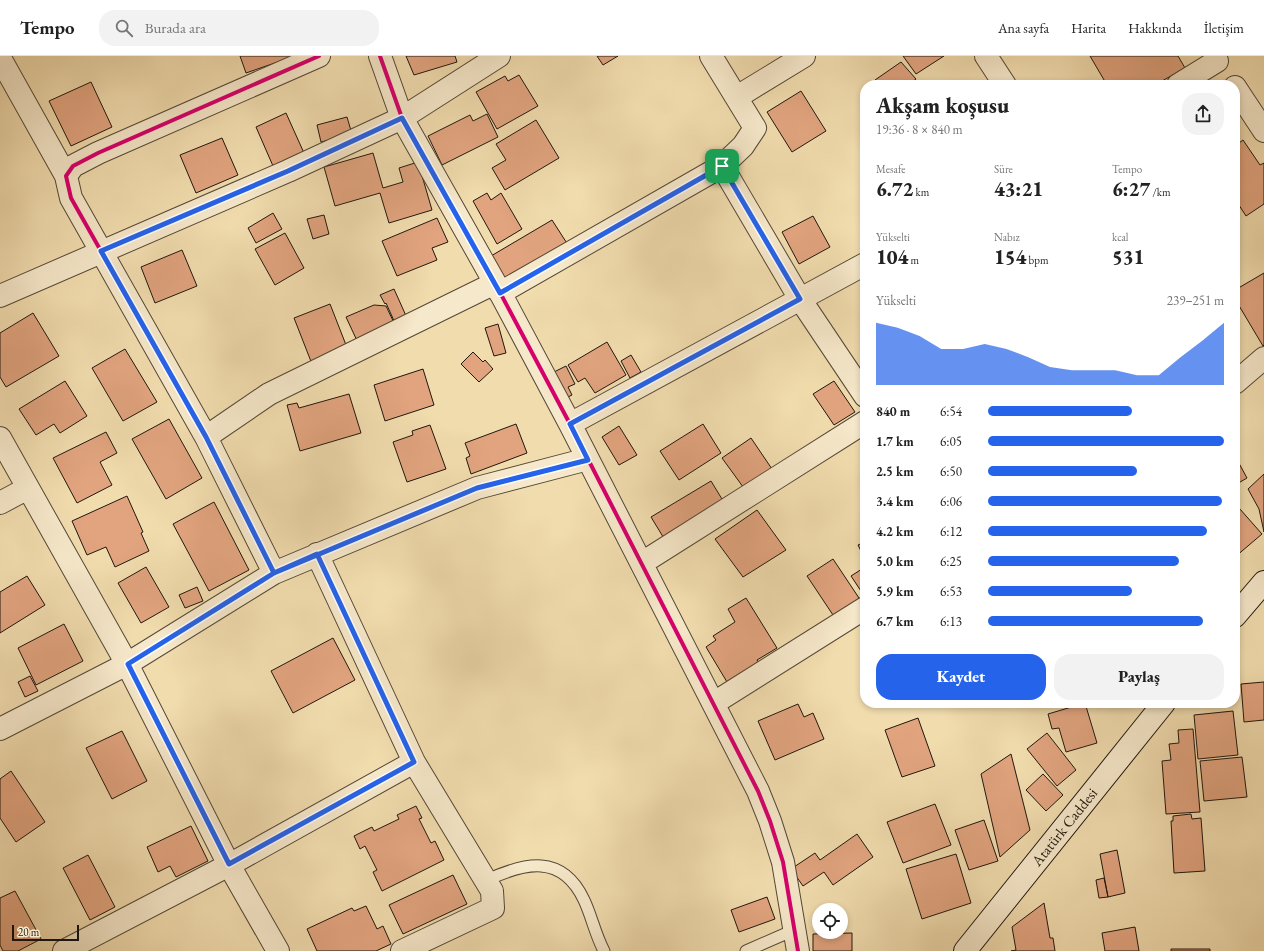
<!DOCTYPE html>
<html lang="tr">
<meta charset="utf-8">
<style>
:root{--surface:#fff;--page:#f2f2f2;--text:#222;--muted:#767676;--line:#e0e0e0;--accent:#2563eb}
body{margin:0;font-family:"EB Garamond",serif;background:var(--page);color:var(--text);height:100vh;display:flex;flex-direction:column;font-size:15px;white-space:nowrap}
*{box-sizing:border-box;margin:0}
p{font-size:13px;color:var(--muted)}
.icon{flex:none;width:22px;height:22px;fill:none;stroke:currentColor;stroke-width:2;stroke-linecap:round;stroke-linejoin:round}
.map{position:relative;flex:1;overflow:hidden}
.panel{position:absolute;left:860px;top:24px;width:380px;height:628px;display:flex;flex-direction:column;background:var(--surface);border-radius:16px;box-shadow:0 2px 6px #0003}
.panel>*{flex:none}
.controls{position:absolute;left:812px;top:847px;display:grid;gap:8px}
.controls a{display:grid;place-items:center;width:36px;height:36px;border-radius:50%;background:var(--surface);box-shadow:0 2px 6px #0003;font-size:20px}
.scale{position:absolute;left:12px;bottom:10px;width:67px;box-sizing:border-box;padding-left:4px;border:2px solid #20170e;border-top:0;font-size:11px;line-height:14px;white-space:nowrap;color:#20170e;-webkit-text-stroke:3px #f6e8ca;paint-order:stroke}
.pin{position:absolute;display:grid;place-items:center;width:34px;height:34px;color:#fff;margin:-17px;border-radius:8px;box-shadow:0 2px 6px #0006}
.round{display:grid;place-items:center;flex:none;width:42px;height:42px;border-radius:16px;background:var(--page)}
.overview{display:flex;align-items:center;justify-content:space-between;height:68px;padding:0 16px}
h1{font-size:22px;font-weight:800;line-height:30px}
.figures{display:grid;grid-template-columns:repeat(3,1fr);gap:6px;height:68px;padding:4px 16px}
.figures div{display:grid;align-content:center}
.figures b{font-size:20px;font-weight:800}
.figures small{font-size:11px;font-weight:400}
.figures p{font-size:11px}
.chart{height:112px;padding:8px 16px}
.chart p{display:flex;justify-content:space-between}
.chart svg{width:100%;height:72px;margin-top:4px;fill:var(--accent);opacity:.7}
.action{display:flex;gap:8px;margin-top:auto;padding:8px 16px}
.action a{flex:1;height:46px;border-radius:16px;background:var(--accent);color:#fff;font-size:16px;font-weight:800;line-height:46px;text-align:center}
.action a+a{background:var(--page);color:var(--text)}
ul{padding:0 16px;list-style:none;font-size:13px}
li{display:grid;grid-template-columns:64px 48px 1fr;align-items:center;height:30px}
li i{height:10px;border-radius:5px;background:var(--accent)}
header{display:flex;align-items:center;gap:24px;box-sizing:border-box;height:56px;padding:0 20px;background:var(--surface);border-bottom:1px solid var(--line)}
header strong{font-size:19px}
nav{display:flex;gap:22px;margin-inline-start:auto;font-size:14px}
.search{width:280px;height:36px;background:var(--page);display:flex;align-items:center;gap:10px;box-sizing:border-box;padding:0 14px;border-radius:16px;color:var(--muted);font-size:15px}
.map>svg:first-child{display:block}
.building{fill:#e1a47f;stroke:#20170e}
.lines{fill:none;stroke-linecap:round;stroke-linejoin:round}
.service-casing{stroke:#544836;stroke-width:13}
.minor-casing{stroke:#544836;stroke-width:24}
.secondary-casing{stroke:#20170e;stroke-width:24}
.service{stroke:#f6e8ca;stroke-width:11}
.minor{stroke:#f6e8ca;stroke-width:22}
.secondary{stroke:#f6e8ca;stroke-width:22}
.cycleway-casing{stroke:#f6e8ca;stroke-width:6}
.cycleway{stroke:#d6006c;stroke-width:4}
.route-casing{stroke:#fff;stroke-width:8}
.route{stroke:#2563eb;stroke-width:5}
.labels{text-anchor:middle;stroke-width:3;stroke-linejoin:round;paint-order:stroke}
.street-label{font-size:15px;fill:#20170e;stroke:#f6e8ca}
</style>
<header>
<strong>Tempo</strong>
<div class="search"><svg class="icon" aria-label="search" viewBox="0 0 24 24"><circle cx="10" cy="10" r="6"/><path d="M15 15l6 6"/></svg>Burada ara</div>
<nav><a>Ana sayfa</a><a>Harita</a><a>Hakkında</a><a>İletişim</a></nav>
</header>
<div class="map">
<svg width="1264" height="895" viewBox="0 0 1264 895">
<rect width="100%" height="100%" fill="#f1dcae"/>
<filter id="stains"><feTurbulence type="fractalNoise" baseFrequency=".005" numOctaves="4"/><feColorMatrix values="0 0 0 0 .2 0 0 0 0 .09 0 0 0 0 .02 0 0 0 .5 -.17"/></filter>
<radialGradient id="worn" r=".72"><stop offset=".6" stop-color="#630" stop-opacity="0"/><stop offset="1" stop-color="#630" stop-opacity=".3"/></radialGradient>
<path class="building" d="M240,0H295L246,17Z
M406,0H455L457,6L414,19Z
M597,0H618L603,9Z
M903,0H944L916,18Z
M1090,0H1178L1185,12L1155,29H1107Z
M901,6L916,23L908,29H879L875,24Z
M519,19L538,50L497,73L476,36L505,20L508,25Z
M91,26L112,71L71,90L49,45Z
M801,35L826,75L792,96L767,56Z
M286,57L304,97L273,110L256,71Z
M487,58L498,81L442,109L428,80L470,59L473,65Z
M347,61L352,78L321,86L317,69Z
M536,64L559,102L505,134L492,112L506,104L496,88Z
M222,82L238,119L196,137L180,99Z
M1243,84L1260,109L1264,107V148L1246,160L1235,143V90Z
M373,97L383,132L403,126L399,112L418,106L432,154L389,167L380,137L335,150L324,111Z
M487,137L491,144L501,137L522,173L497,188L473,145Z
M273,157L282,173L256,187L248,172Z
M324,159L329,178L313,183L307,163Z
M813,160L830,191L799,208L782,176Z
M437,162L448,186L432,192L437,204L397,220L382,185Z
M552,164L570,192L508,228L491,200Z
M285,177L304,212L275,229L255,193Z
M182,194L197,230L155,247L141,211Z
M1264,217V289L1263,290L1235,243V234Z
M394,233L407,262L395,267L386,247L385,248L380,239Z
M330,248L348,294L312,308L294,262Z
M374,249L386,250L397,273L359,289L346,261Z
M33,257L59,300L6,331L0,321V277Z
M498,268L506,297L494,300L485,272Z
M607,286L626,319L595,337L585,322L578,326L568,309Z
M125,293L157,346L123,365L92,312Z
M473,296L483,306L485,304L493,313L479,326L461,308Z
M631,299L641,316L630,322L621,305Z
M566,310L575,328L568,331L572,339L568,341L554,316Z
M423,313L434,349L385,365L374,329Z
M65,325L87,360L60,377L54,368L36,379L19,353Z
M834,325L855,356L834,369L813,338Z
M349,338L361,377L300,395L287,349L297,347L299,352Z
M169,363L202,422L166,443L132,383Z
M516,368L527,397L471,418L466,402L470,400L465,387Z
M703,368L721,397L679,424L660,395Z
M430,369L446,413L407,426L393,386L413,379L412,375Z
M619,370L637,399L619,409L602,381Z
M106,376L117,397L100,406L112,429L77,447L53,402Z
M751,382L774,416L746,435L722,402Z
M1235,400L1247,422L1235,429Z
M1264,418V476L1259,453L1248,433Z
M711,425L725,448L665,484L651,461Z
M127,440L143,476L141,477L149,495L115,511L106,491L87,499L72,465Z
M214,446L249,514L209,535L173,468Z
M1239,452L1262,478L1235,501V456Z
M757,454L786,494L743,521L715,483Z
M865,486V503L858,489Z
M833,503L861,545L835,562L807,520Z
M146,511L169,551L141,567L118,527Z
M865,511V541L851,520Z
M27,520L45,549L0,577V536Z
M197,531L203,545L185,552L179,539Z
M746,542L777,592L757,604L762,612L730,631L706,591L716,584L713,580L735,566L728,553Z
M64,568L83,605L36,629L18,592Z
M333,582L355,624L293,657L271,615Z
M30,620L38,635L25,641L18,626Z
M1264,626V664L1244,666L1241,628Z
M1085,647L1097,687L1066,696L1059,672L1052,673L1048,658Z
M798,648L804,661L813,657L824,683L775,704L758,665Z
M1233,655L1238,699L1198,703L1194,659Z
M918,662L935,710L902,721L885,674Z
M1193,673L1200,756L1166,758L1162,705L1171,704L1169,688L1179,687L1178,674Z
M122,675L147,725L112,743L86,692Z
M1047,677L1076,714L1057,730L1027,693Z
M1011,698L1030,774L1000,801L981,718Z
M1242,701L1247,741L1204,745L1200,705Z
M11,715L45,766L16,786L0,762V723Z
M1043,718L1063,739L1046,755L1026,734Z
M935,748L951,789L903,807L887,766Z
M416,750L422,762L419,763L431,787L435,785L444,804L382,835L373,816L377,814L365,790L360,793L354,780L372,771L374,775L399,763L397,759Z
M1191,758L1192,763L1201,762L1205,815L1174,817L1171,765H1173V760Z
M984,764L998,805L969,814L955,774Z
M191,770L208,805L176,821L170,810L158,816L147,791Z
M857,778L873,801L833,829L824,816L803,830L791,813L815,797L820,804Z
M1117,794L1125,837L1108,841L1100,798Z
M956,798L971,847L922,863L906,813Z
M88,799L115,851L90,864L63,812Z
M453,819L467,848L403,878L389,849Z
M1104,822L1108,841L1099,842L1096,824Z
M15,835L41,883L18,895H3L0,889V842Z
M767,841L775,863L739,876L731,854Z
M1044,847L1050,882H1053L1055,895H1011L1016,894L1012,871Z
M366,850L377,873L383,870L391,888L376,895H317L307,873L352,852L354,855Z
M1135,871L1139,895H1105L1102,877Z
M852,877V895H813V878Z
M1171,893H1210V895H1171Z"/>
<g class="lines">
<defs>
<path id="service" d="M487,824C524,807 562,797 584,844C592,861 595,878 604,895
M746,895L794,874"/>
<path id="minor" d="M380,0L402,62L495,227L570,368L758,735L770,765L783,806L798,895
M986,0L1005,29
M0,2L66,120
M1178,29L1217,5
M1235,31L1264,75
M737,41L804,0
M722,110L800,243L865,340
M500,237L722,110L743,90L755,72L711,0
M0,240L288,115L402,62L499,0
M1235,327L1264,302
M570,368L865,208
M206,381L269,338L495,227
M0,382L127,608L229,809L278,895
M0,447L28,432
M317,498L414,706L492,835L493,852L402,895
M642,507L865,366
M274,517L206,381L71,142L66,120L73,110L98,97L319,0
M714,647L865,552
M0,673L127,608L274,517L477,432L588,403
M64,895L229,809L414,706"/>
<g id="secondary">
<path d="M1235,560L1264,526"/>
<path id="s1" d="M965,895L1164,647"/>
</g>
</defs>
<use href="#service" class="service-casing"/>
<use href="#minor" class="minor-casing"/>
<use href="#secondary" class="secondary-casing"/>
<use href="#service" class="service"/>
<use href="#minor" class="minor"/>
<use href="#secondary" class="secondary"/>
<defs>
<path id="cycleway" d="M380,0L402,62L495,227L570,368L758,735L770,765L783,806L798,895
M274,517L206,381L71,142L66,120L73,110L98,97L319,0"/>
</defs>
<use href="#cycleway" class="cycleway-casing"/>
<use href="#cycleway" class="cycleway"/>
</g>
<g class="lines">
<defs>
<path id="route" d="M722,110L500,237L402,62L288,115L101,195L206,381L274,517L317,498L414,706L229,808L128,608L274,517L477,432L588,404L570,368L800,243L722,110"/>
</defs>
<use href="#route" class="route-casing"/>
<use href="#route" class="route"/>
</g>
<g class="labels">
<g class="street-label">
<text dy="5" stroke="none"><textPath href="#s1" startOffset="159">Atatürk Caddesi</textPath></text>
</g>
</g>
<rect width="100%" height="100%" filter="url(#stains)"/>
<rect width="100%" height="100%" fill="url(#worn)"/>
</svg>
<div class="controls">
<a><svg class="icon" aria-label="locate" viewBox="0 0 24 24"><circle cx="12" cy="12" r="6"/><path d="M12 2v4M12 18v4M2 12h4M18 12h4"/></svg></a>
</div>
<div class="scale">20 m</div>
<div class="pin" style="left:722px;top:110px;background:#1e9e55"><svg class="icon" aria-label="arrive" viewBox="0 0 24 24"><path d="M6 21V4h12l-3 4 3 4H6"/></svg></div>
<section class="panel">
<div class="overview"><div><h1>Akşam koşusu</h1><p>19:36 · 8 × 840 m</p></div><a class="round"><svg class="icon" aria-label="share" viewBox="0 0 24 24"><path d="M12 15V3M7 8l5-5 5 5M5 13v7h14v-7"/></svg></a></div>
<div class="figures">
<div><p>Mesafe</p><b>6.72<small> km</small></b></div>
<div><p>Süre</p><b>43:21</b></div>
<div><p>Tempo</p><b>6:27<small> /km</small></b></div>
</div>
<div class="figures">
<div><p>Yükselti</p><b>104<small> m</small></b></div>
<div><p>Nabız</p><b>154<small> bpm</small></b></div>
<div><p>kcal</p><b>531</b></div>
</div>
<div class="chart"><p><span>Yükselti</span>239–251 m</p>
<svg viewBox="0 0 160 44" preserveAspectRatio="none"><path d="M0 44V6L10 9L20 14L30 22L40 22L50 19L60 22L70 27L80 33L90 35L100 35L110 35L120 38L130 38L140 27L150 17L160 6V44z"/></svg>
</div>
<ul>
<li><b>840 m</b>6:54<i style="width:61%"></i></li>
<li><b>1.7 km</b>6:05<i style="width:100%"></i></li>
<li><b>2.5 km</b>6:50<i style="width:63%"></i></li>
<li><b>3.4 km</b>6:06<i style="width:99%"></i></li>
<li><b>4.2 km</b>6:12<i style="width:93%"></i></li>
<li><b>5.0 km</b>6:25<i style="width:81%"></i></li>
<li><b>5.9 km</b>6:53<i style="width:61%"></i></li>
<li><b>6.7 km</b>6:13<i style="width:91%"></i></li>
</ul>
<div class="action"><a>Kaydet</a><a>Paylaş</a></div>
</section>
</div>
